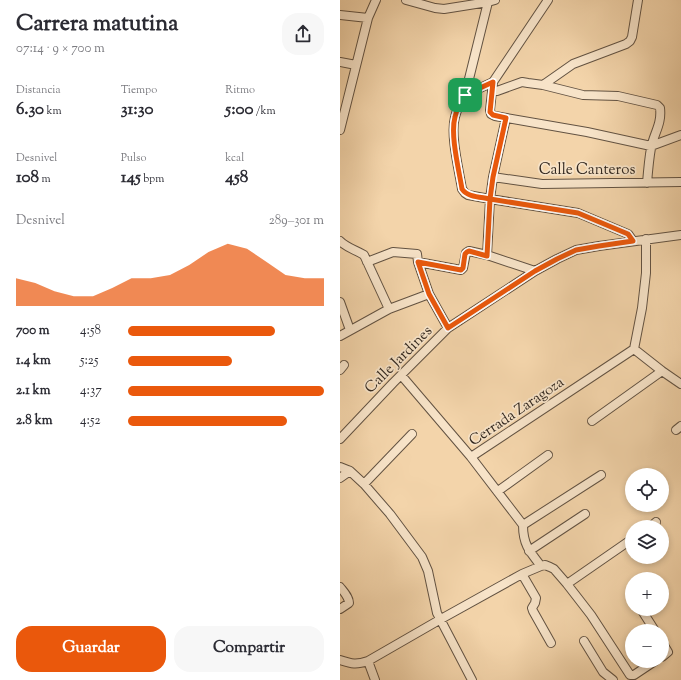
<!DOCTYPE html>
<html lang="es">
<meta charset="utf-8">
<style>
:root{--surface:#fff;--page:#f7f7f7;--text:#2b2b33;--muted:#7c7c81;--accent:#ea580c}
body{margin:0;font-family:"Sorts Mill Goudy",serif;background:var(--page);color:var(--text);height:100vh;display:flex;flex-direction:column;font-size:15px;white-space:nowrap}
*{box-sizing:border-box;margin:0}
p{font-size:13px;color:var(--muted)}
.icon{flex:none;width:22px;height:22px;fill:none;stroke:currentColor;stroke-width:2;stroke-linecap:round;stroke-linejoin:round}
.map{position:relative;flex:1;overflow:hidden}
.panel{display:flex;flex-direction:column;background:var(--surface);width:340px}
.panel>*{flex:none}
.buttons{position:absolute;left:285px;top:468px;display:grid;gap:8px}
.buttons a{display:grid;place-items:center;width:44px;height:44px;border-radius:50%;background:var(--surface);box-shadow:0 2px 6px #0003;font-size:20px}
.pin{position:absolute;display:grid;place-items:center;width:34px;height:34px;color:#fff;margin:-17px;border-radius:8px;box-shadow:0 2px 6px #0006}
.round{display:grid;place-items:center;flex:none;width:42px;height:42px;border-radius:16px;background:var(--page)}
.headline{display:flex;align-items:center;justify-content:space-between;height:68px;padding:0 16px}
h1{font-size:22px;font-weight:700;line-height:30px}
.stats{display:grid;grid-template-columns:repeat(3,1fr);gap:6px;height:68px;padding:4px 16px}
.stats div{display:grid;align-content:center}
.stats b{font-size:17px;font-weight:700}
.stats small{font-size:11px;font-weight:400}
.stats p{font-size:11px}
.chart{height:112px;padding:8px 16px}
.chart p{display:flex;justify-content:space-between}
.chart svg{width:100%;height:72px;margin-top:4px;fill:var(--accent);opacity:.7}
.button{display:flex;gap:8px;margin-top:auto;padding:8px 16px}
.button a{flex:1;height:46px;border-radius:16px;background:var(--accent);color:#fff;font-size:16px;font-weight:700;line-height:46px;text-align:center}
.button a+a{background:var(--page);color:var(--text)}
ul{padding:0 16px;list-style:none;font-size:13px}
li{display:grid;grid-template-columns:64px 48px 1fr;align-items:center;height:30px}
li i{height:10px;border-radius:5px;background:var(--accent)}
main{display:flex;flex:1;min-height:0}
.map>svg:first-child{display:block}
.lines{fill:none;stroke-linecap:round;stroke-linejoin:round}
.minor-casing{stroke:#625242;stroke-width:10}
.minor{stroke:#f7e3c8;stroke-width:8}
.route-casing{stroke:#fff;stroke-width:8}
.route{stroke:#ea580c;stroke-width:5}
.labels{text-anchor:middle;stroke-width:3.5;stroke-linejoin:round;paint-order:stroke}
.street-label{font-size:15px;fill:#31271f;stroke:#f7e3c8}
</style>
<main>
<section class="panel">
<div class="headline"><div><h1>Carrera matutina</h1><p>07:14 · 9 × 700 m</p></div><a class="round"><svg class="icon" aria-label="share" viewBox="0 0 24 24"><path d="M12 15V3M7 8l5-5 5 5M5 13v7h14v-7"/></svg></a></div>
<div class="stats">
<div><p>Distancia</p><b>6.30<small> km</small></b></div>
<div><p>Tiempo</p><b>31:30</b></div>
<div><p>Ritmo</p><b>5:00<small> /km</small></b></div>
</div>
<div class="stats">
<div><p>Desnivel</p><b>108<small> m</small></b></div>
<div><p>Pulso</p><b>145<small> bpm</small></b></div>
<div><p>kcal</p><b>458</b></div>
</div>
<div class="chart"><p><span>Desnivel</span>289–301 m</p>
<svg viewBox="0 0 160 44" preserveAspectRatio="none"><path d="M0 44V27L10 30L20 35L30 38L40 38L50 33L60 27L70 27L80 25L90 19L100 11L110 6L120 9L130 17L140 25L150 27L160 27V44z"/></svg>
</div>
<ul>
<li><b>700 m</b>4:58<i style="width:75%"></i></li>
<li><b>1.4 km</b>5:25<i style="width:53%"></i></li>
<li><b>2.1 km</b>4:37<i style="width:100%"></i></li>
<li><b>2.8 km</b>4:52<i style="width:81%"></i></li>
</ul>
<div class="button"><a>Guardar</a><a>Compartir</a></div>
</section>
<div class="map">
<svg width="341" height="680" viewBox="0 0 341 680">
<rect width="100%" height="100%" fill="#f3d4aa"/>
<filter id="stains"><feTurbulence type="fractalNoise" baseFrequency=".005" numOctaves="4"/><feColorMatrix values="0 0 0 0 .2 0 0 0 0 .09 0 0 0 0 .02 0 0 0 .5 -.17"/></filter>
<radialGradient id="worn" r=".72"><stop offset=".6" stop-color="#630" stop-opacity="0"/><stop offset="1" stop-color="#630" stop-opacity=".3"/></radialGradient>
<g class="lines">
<defs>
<path id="minor" d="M66,0L95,8L104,9L148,2L155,0
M148,2L125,95C120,102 117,109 115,117C110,135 119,170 122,189L125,193L128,195L150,199L238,213L288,234L293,241
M0,15L28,18
M0,62L16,65
M153,82L150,110L151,114L155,116L247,132L311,146L341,135
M203,85L233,64L286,44L290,41L292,37L298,0
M152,91H157L182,82L188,83L203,85L243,95L278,96L317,105L320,108C322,124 314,133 311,148C309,159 308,171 307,183
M125,95L153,82L208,0
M0,130L28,18L36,0
M153,177L202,184L341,182
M0,241C7,248 16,250 24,255L49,309
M147,255L150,199L153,177L166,118
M27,262L53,252L77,254L78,262L89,294L108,328
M78,262L121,270L123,268L126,253L129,251L147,255L195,271
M0,302L10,330
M0,336L49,309L89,294
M294,349L322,371L341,384
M0,370L4,365
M61,375L131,457L183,525C183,544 189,551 201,566
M252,421L322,371
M336,430L341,426
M0,439L53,383L108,328L195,271L217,259L236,250L259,246L341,235
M131,457L294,349L302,308L306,273V239
M0,467L10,471L24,484L50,514L82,557L88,571L97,613L132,680
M0,478L10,471
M24,484L72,434
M158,491L208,455
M183,525L261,475
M310,527L316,522
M189,551L245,514
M182,574L196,598L195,603L192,608L193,611L211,643
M227,584L292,539
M0,587C4,592 9,597 9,603L0,609
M301,609L315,631
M244,641L263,672L273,680
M322,642L328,652L322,657
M0,660C12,664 16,665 28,661L101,619L182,574L201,566L205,565L210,567L214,569L227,584L251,615L290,675H294L315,661
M28,661L35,680"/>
</defs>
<use href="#minor" class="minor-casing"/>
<use href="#minor" class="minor"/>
</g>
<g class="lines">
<defs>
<path id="route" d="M125,95C120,102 117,108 115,117C110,135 119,170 122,189C127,197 141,197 150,199L147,256L129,251L127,252L125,254L123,268L121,270L78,262L89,294L108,328L195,271L217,259L236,250L259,246L293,241L288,234L238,213L150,199L153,177L166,118L153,115L150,112L153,82L125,95"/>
</defs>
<use href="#route" class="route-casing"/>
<use href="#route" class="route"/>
</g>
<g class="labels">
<g class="street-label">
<text x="247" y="174">Calle Canteros</text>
<text transform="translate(58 359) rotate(-45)" y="5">Calle Jardines</text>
<text transform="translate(176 411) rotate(-34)" y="5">Cerrada Zaragoza</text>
</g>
</g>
<rect width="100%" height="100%" filter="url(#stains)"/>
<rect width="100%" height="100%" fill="url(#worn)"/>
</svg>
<div class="buttons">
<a><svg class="icon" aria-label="locate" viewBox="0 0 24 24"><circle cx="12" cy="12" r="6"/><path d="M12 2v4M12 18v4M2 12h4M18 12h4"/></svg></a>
<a><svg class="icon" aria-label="layers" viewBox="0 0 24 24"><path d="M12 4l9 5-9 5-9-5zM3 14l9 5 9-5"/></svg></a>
<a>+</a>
<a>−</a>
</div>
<div class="pin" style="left:125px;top:95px;background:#1e9e55"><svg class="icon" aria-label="arrive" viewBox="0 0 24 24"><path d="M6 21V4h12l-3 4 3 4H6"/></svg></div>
</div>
</main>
